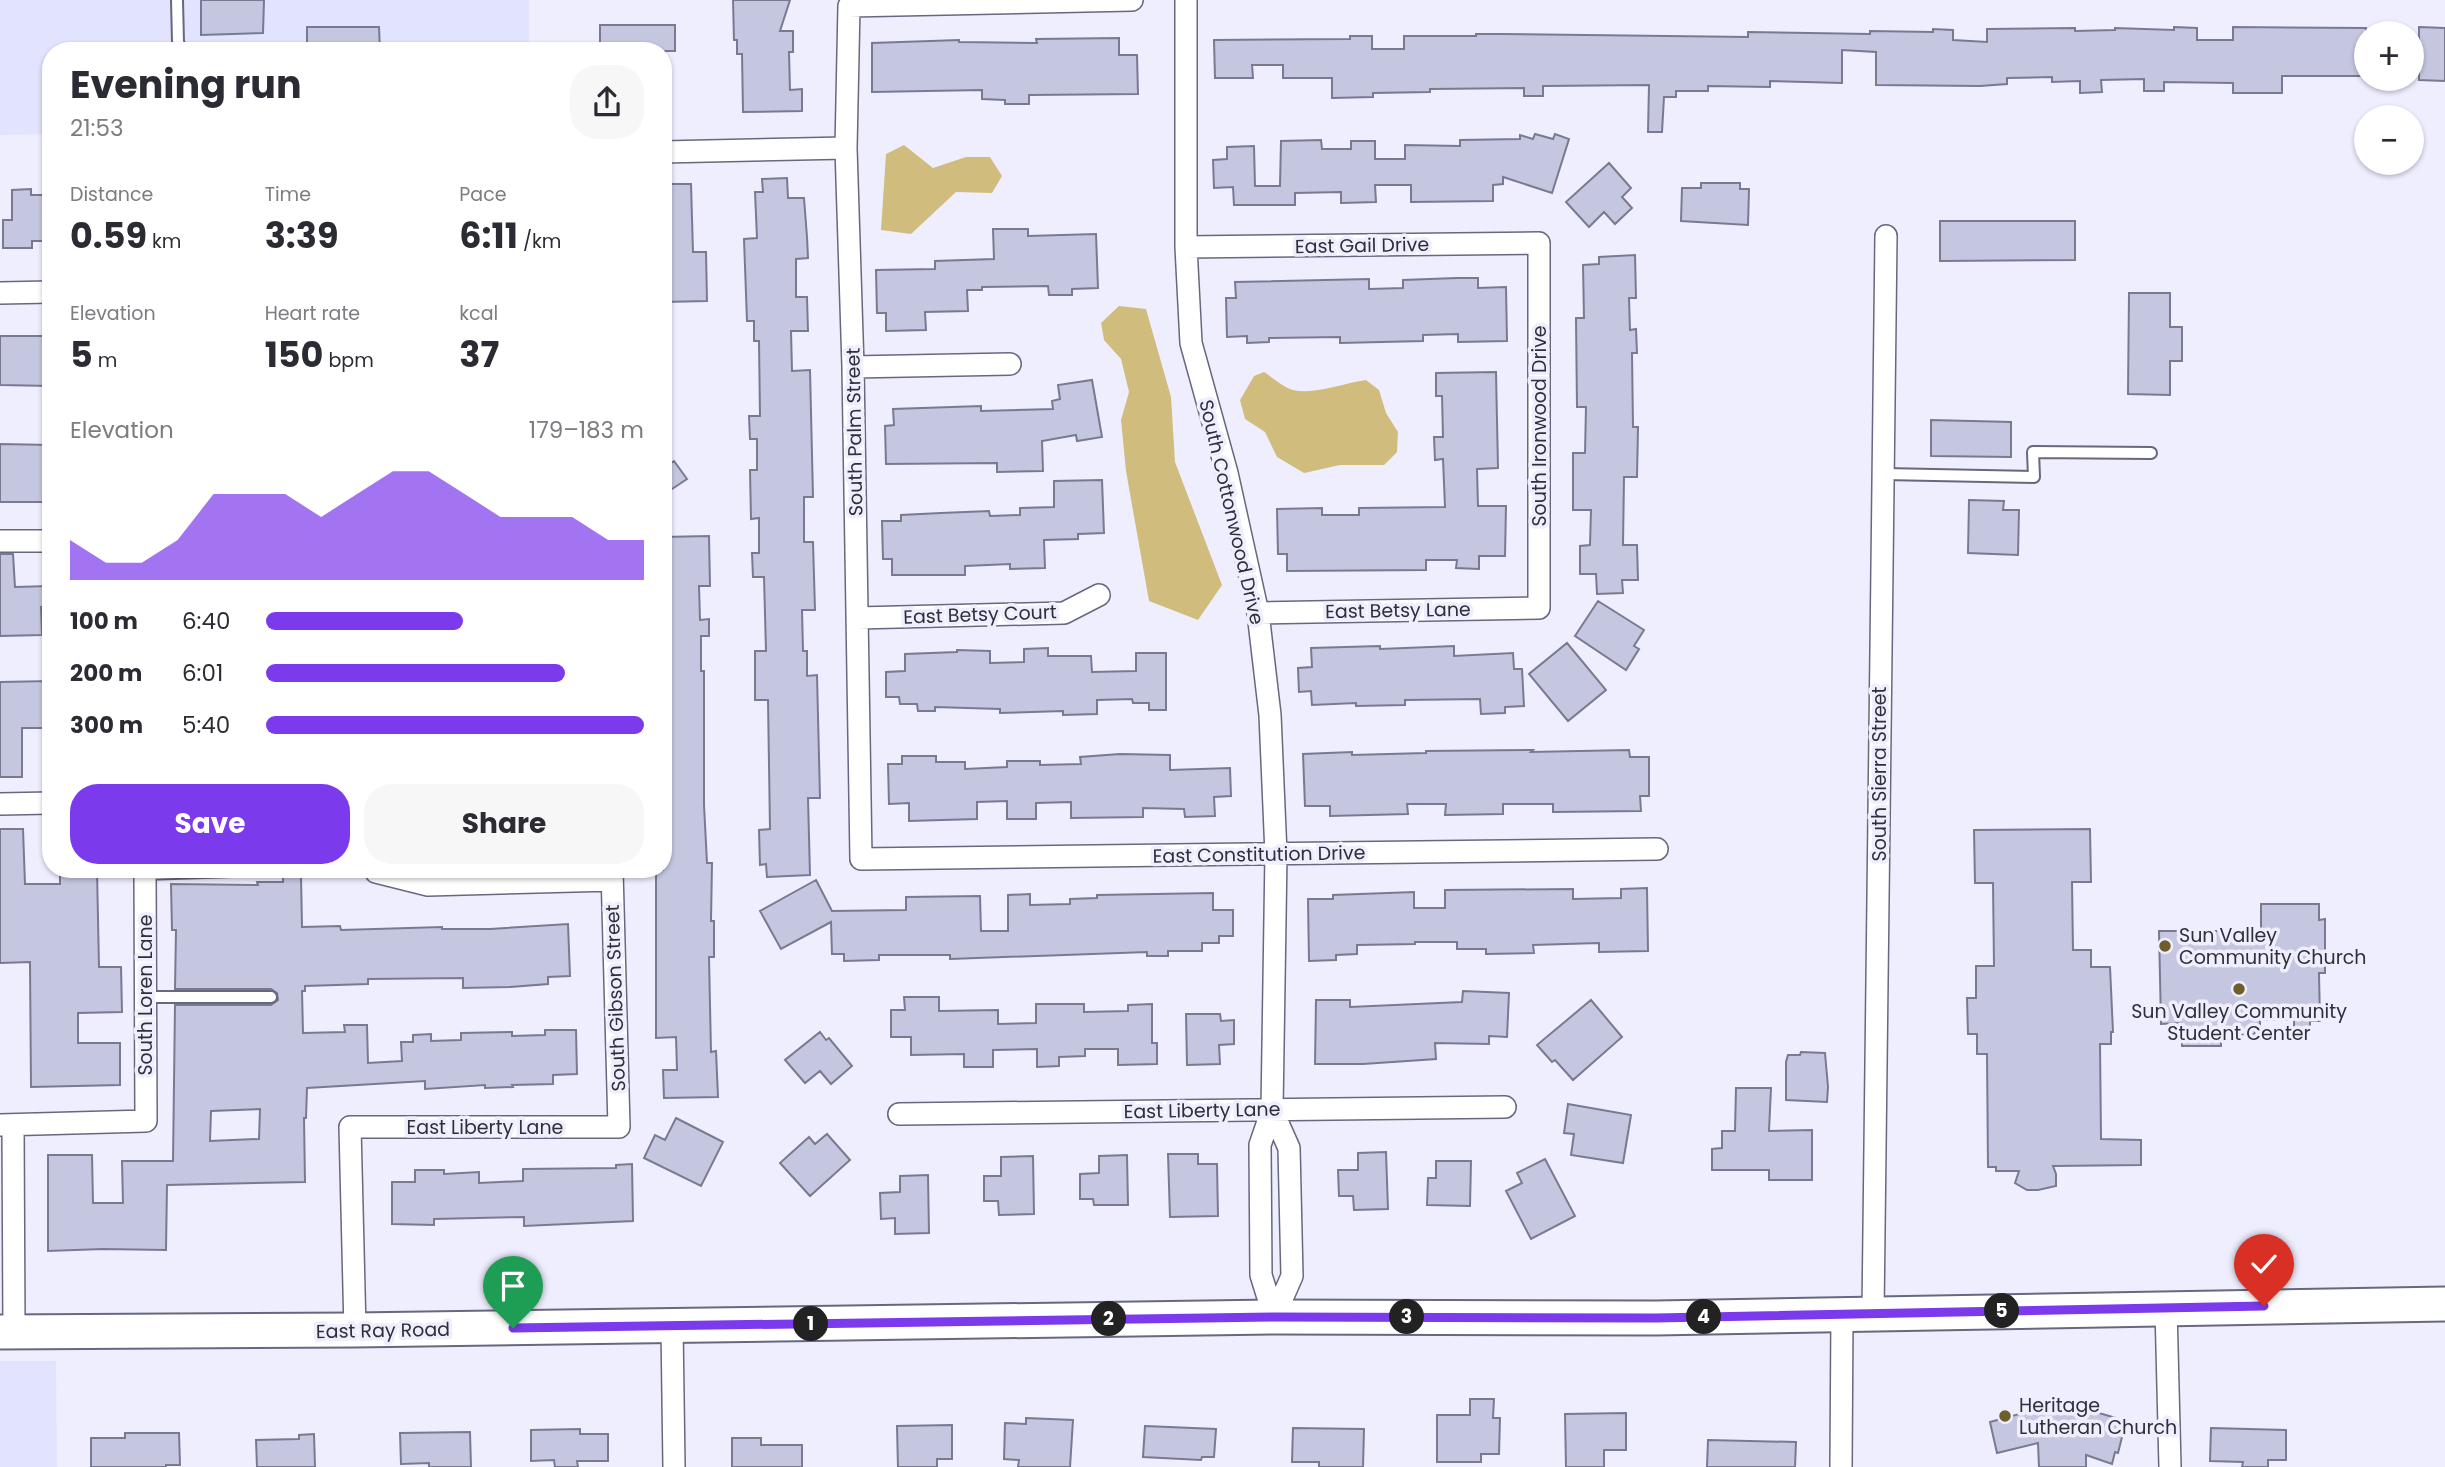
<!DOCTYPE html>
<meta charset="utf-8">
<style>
:root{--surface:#fff;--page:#f7f7f7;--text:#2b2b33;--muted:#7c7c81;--accent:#7c3aed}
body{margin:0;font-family:Poppins,sans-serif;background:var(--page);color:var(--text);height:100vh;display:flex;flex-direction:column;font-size:26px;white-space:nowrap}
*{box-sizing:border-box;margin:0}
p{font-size:23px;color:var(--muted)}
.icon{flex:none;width:38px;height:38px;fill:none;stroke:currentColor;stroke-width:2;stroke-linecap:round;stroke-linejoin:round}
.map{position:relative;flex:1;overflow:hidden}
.side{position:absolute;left:42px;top:42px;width:630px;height:836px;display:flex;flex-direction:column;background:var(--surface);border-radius:28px;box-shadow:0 2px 5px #0004}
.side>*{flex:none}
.buttons{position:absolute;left:2354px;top:21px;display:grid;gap:14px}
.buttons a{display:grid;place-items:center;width:70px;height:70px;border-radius:50%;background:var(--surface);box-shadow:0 2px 5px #0004;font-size:35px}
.pin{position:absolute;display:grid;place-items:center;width:60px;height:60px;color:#fff;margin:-72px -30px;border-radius:50% 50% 50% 0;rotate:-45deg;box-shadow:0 0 7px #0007}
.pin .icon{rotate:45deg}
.km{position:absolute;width:35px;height:35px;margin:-18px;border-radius:50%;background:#222;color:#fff;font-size:19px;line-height:35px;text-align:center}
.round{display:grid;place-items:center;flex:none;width:74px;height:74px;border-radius:28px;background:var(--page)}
.headline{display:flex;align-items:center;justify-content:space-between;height:119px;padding:0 28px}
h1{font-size:38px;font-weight:700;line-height:52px}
.stats{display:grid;grid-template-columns:repeat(3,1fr);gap:10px;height:119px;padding:7px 28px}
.stats div{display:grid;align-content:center}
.stats b{font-size:35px;font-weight:700}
.stats small{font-size:19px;font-weight:400}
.stats p{font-size:19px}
.chart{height:196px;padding:14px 28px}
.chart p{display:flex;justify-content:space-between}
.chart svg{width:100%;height:126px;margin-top:7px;fill:var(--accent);opacity:.7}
.cta{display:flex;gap:14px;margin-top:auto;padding:14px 28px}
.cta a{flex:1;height:80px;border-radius:28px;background:var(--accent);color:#fff;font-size:28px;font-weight:700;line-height:80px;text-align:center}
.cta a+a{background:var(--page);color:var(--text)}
ul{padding:0 28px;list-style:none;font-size:23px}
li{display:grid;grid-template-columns:112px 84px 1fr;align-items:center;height:52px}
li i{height:18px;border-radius:9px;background:var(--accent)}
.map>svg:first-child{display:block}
.built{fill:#e2e3ff}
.green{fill:#d0bd7e}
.building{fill:#c5c7e1;stroke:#797a92;stroke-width:2;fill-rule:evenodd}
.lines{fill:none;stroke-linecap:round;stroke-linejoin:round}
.lane-casing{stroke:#67687f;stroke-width:14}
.street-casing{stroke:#67687f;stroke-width:24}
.primary-casing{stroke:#67687f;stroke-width:37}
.lane{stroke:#fff;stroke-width:10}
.street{stroke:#fff;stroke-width:21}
.primary{stroke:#fff;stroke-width:33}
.route-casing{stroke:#fff;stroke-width:14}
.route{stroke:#7c3aed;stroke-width:9}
.poi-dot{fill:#6d5e2c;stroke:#eef;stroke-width:2.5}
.labels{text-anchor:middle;stroke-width:7;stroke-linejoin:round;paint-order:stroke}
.street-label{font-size:19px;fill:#2f2f3a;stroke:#eef}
.poi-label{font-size:19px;fill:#2f2f3a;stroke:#eef;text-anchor:start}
</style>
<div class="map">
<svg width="2445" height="1467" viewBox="0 0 2445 1467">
<rect width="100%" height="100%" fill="#eef"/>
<path class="built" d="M0,0H529V51H51V134L0,135Z
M0,1361H56L57,1467H0Z"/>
<path class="green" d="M904,145L933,168L966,157H990L1002,176L992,193L956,192L911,234L881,230L886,154Z
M1119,306L1146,309L1171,397L1175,462L1222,585L1198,620L1149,601L1126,471L1121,420L1129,392L1121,359L1104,340L1101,323Z
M1264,372C1272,377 1283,387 1293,390C1316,395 1343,383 1366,380L1379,390L1386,413L1398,432L1397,452L1384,465H1340L1304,473L1277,457L1265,432L1245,419L1240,400L1254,376Z"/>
<path class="building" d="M201,0H264L263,33L201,35Z
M733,0H790L780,31H793V52H789L790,90L802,89V111L743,112L742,54H737V40H734Z
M600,25H675V51H600Z
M307,27H379L380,51H307Z
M2174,27L2197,28V40H2233V27L2366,28V76H2282V93H2233V83L2164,82V91H2144V79L2101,80L2102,92L2080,93V81L2052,82V77L2007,78V84L1980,86L1876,85V52L1842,50V83L1770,81V87L1708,86V91H1676V97H1664L1662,132H1648L1649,85L1543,86V96H1524V88L1430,89V92L1373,93V97L1332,98V78H1283V65H1252L1253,78H1215L1214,40L1350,39V36H1372V49H1404V36H1476V34H1500L1748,37V32L1870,34V31L1933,32V29L1953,30V40L1987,42V29L2075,28V31L2115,30V28L2174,30Z
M2419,27L2445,28V81L2419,80Z
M1119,38V55H1137L1138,94L1029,95V104H1005V100L982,99V90L872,92V43L959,40V42L1037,43L1036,39Z
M1535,134L1553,139L1555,134L1569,139L1552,193L1503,177V184L1493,185V201L1411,202V185H1375L1376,202L1341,203V192L1295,193V205H1234L1233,187L1214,188L1213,160L1227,159V147L1254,146L1255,186H1280L1281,141L1321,140L1322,149H1351V141H1375V159H1405V145L1460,146V140L1520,139V135L1533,139Z
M1609,163L1631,188L1622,197L1632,208L1615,224L1604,212L1589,227L1566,202Z
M787,178L788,198H804L807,237L808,258L796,259V297H807L808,331H791L792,371L810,370L813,497H804V542H813L815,610H802L803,651H807V676L817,675L820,798H808L810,875L767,877L766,864L760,865L759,830L770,829L768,700H755V651H766L764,577H753L752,553H759V518L751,519L750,470H757V439H750L749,416H760L759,341H754V321H747L744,239L757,238L755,192H763L762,179Z
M1701,183H1740V189H1749L1748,225L1681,221L1682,188H1701Z
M663,184H691L693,252H706L707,301L663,302Z
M31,189V195H51V241H32V248H3V220H12V190Z
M1940,221H2075V260L1940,261Z
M993,229H1028V236L1096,234L1098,288L1072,289V295H1049L1048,286L982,287V290H967L968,311L925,312L926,330L886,331V313H877L876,270L935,269V261L994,259Z
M1635,255L1636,298H1629L1630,330L1636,329L1637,353H1632L1633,427H1638L1637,477H1624L1623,545H1637L1638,580H1622L1623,593L1597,594L1596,574H1580V546L1590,545L1591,510H1573V453H1585L1586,407H1577L1576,318H1584L1583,265L1599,264V257Z
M1457,278H1478V288L1506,287L1507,341L1458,342V334L1423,335V341L1340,343V337L1269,338V342L1247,343V336L1227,337L1226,298H1236L1235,282L1369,279V289L1403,288V280Z
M2129,293H2170V327H2182V361H2170V395L2128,394Z
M0,336H51V386L0,385Z
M1496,372L1498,468L1477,469L1478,506H1506L1505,556H1479V569L1456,568L1457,560H1426V570L1287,571V554H1278L1277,509L1322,508V515H1359V508L1445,507L1443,459L1435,460L1434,437H1443L1442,396H1436V373Z
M1092,380L1102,437L1077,441L1076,435L1042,441L1043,471L997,472V463L886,464L885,426L894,425L893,409L981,406V411L1053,409L1052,401L1060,399L1058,385Z
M1931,420L2011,422V457L1931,456Z
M0,444L51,445V502H0Z
M674,461L687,479L663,495V468Z
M1102,480L1104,533L1078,534V539L1044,540L1045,568L1010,569V564L965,566V575H892V559H883L882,521H901V515L941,513L989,511L990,516L1020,515V508L1054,507V481Z
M1969,500L2004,501L2003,510H2019L2018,555L1968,553Z
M709,536L710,586H699L700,620L709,619V636H701V671H704V805L707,863H712L711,921H714V957H709L711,1052L716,1051L718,1097L664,1098L663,1070H677L676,1037L656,1038V870H663V537Z
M0,554H13L15,587L50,586L51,607H41L42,635L0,636Z
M1598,601L1644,630L1634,646L1639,649L1626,670L1575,636Z
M1567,643L1606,690L1568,721L1529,674Z
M1380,646V649L1454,646V656L1513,653L1514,669H1522L1524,706L1505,707V713L1481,714L1480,699L1405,700V705L1356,706V703L1312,705L1311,691L1299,692L1298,668L1312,667L1311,648Z
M1048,648V656H1091L1092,672L1136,671V653H1166V710H1149V703H1133L1132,699L1097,700V714L1063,715V711L1000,713V709L935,707V711H918L917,704H900L899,697H886V672L905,671V654L957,652V650L990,651V663L1024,662V649Z
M51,681V728H22V777H0V682Z
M1533,750L1531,752L1629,750L1630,757H1649V796H1640L1641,811L1553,812V804H1503V814L1445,815L1446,804H1407L1408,814L1330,816V806H1305L1303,754L1352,752V755L1426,753V751Z
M1120,754L1170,755V770L1230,768L1231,796L1214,797L1215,816L1185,817L1184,809L1143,808V817L1071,818V802L1036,803V819H1007V801L977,802V819L909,821V803L889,804L888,764H902V756H936V762H965V769L1007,767V761H1040V765L1081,764L1080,757Z
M0,829H23L25,884H60V875H65V870H97L99,967H121L122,1012L78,1013V1043H120V1085L31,1087L30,962L0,963Z
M2090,829L2091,882H2072L2073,950H2091V967H2110L2113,1032H2111V1044H2100L2101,1139L2141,1140V1165L2053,1166L2056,1174V1186L2038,1190H2027L2015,1183L2019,1171H1996V1167H1988L1987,1054H1977V1034H1968L1967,998H1976V966H1994L1993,883H1975L1974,830Z
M301,876L302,927L340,926L341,930L442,927V929H490L568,924L570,976L548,977V984L510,987L463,988V978L368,979V984L305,986V991H302L303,1033L345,1032L344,1025H367L368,1063L402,1061L401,1042H413V1035L431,1034V1041L461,1040V1033L512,1032V1036L545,1035V1030H576L577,1074L553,1075V1084L512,1085L513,1087L485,1088V1085L425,1089V1081L307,1088L306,1118H304L305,1182L167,1185L166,1250L103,1249L48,1251V1155H92L93,1203H123L122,1161H173L175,1005H271L278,1000L277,993L271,989H175L176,930H172L171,884L258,885L257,882H283V877ZM260,1109L259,1139L210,1141L211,1111Z
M816,880L832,911L906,910V897L980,896L981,931H1008V895L1030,894V905L1070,904V899L1097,898V895L1213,893V910H1233V936H1219V943H1202V951H1168V956H1147V952L950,959V955H879V960L844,961V954H832L831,922L781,949L760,911Z
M1647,888L1648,951L1599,952V943L1533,945L1534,953L1486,954V949H1457V942H1415V944L1357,945V954L1336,955V960L1309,961L1308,899H1333V895L1414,892V908H1445V890L1573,889V899L1621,898V889Z
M2261,904H2319V920L2325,919V973H2319L2320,1021H2310V1028H2294V1020H2260V1026H2255V1034L2221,1035V1046H2182V1023L2161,1024L2159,931H2261Z
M1463,991L1509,993L1507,1037L1489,1036V1044L1435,1043L1436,1059L1363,1064H1315L1316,1000H1350V1007L1462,1002Z
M904,997H939V1011L998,1010V1024L1036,1023V1004H1084V1012L1128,1011V1005L1152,1004V1043H1157V1064L1118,1065V1049H1085V1056L1059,1057V1066L1037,1067V1049L993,1050V1067H964V1054L911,1055V1037H891V1010H905Z
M1591,1000L1622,1037L1573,1080L1555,1060L1552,1062L1537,1045Z
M1186,1014H1220L1221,1021L1234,1020V1044L1219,1045L1220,1064L1187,1065Z
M820,1032L826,1040L829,1038L852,1066L831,1084L820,1071L805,1083L785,1060Z
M1801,1052L1825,1053L1828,1087L1827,1102L1786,1100V1062L1788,1055H1800Z
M1736,1088H1771L1769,1131L1812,1130V1180H1769V1170H1712V1149L1722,1148V1131H1735Z
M1568,1104L1631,1115L1623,1163L1571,1155L1574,1134L1564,1133Z
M676,1118L723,1142L701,1186L644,1158L655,1135L665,1140Z
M827,1134L850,1160L810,1196L780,1163L809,1137L815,1144Z
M1386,1152L1388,1209L1354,1210L1353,1196H1339L1338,1170H1358V1153Z
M1168,1154H1198V1164H1217L1218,1216L1170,1217Z
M1127,1155L1128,1205H1094L1093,1199H1080V1174L1099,1173V1156Z
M1033,1156L1034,1214L999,1215L998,1201H984V1176H1001V1157Z
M1545,1159L1575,1216L1531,1239L1506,1191L1522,1183L1517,1173Z
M1436,1161H1471L1470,1206L1427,1205L1428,1178H1436Z
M632,1164L633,1221L524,1226V1217L434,1219V1225L392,1224V1182H415V1170H444V1174L479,1172V1183L523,1181V1169L616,1168V1165Z
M928,1175L929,1233L895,1234V1218L881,1219L880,1193L900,1192V1176Z
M1470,1399H1494L1493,1418H1500L1499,1454H1481V1462H1437V1415H1470Z
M2067,1401L2089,1408V1410L2126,1421L2118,1453L2115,1452L2112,1464L2086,1455V1467H2039L2038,1443L1997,1453L1990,1422Z
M1626,1413V1450H1604V1467H1566L1565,1414Z
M1026,1418L1073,1420L1070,1467H1018L1019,1460L1004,1459L1005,1423L1026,1424Z
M952,1425V1459H937V1467H898L897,1426Z
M1145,1426L1216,1429L1214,1457H1202L1201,1460L1143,1457Z
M1293,1428L1364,1429L1363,1467H1319V1462H1292Z
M2211,1428L2286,1430V1460H2268V1467H2242L2243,1462L2210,1461Z
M580,1429V1434H608V1461H577L578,1467H555L554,1460L531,1461V1430Z
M470,1432L471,1467H429V1463L401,1464L400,1433Z
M125,1433H179L180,1465H166V1467H91V1438H125Z
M314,1434L315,1467H257L256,1440L299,1439V1435Z
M732,1438H761V1445H802V1467H732Z
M1708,1440L1796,1442L1795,1467H1707Z"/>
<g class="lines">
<defs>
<path id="lane" d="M177,0L178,42L182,51
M1884,474L2034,477L2033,452L2151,453
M145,874L264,870
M145,997H271"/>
<path id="street" d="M1132,0L849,6L846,148L853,367L861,859L1657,849
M1186,0V247L1191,343L1227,473L1258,613L1270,715L1276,854L1272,1110L1260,1145L1261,1275L1274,1317
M663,152L846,148
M1186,247L1539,243V608L1258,613
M0,293L51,292
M853,367L1010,364
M0,541H51
M858,618L1064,613L1099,595
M0,804L51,803
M376,872L428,885L612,880
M1272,1110L1289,1148L1292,1276L1274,1317
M899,1114L1505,1107
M0,1125L146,1121L145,870
M13,1125L14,1332
M2166,1308L2170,1467
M1873,1313L1886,236
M672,1326L674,1467
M355,1330L350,1127H619L612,870
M1841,1467L1842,1314"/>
<path id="primary" d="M0,1332L355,1330L1274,1317L1656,1318L2445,1304"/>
</defs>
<use href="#lane" class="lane-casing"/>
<use href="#street" class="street-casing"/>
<use href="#primary" class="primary-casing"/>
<use href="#lane" class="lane"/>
<use href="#street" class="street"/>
<use href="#primary" class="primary"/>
</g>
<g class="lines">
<defs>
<path id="route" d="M513,1328L1274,1317L1656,1318L2264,1306"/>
</defs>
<use href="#route" class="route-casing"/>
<use href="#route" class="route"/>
</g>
<g class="poi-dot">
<circle cx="2165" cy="946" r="7"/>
<circle cx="2239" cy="989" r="7"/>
<circle cx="2005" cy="1416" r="7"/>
</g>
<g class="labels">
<g class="street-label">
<text transform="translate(1362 245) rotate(-1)" y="7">East Gail Drive</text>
<text transform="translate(1539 426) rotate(-90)" y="7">South Ironwood Drive</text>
<text transform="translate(854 432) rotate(-91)" y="7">South Palm Street</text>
<text transform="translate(1232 512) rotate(77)" y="7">South Cottonwood Drive</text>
<text transform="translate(1398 610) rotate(-1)" y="7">East Betsy Lane</text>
<text transform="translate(980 614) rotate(-2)" y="7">East Betsy Court</text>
<text transform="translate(1879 774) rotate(-90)" y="7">South Sierra Street</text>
<text transform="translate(1259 854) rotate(-1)" y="7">East Constitution Drive</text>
<text transform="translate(145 995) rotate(-90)" y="7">South Loren Lane</text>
<text transform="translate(615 998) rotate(-92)" y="7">South Gibson Street</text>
<text transform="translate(1202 1110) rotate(-1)" y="7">East Liberty Lane</text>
<text x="485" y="1134">East Liberty Lane</text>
<text transform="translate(383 1330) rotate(-1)" y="7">East Ray Road</text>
</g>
<g class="poi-label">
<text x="2179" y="942">Sun Valley<tspan x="2179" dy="22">Community Church</tspan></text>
<text x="2239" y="1018" text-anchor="middle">Sun Valley Community<tspan x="2239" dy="22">Student Center</tspan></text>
<text x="2019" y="1412">Heritage<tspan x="2019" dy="22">Lutheran Church</tspan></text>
</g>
</g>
</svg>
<div class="buttons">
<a>+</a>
<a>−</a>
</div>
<div class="pin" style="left:513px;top:1328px;background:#1e9e55"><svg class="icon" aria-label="arrive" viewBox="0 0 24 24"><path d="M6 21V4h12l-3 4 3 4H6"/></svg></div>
<div class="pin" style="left:2264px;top:1306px;background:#d93025"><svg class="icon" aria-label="check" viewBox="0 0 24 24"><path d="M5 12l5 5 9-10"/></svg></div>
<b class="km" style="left:811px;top:1324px">1</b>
<b class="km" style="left:1109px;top:1319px">2</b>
<b class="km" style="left:1407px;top:1317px">3</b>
<b class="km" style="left:1704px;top:1317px">4</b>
<b class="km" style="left:2002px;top:1311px">5</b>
<section class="side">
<div class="headline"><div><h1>Evening run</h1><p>21:53</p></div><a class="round"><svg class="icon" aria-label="share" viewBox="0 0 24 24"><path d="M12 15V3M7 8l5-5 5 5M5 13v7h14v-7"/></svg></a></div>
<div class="stats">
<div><p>Distance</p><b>0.59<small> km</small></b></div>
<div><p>Time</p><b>3:39</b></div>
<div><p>Pace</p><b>6:11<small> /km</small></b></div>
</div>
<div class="stats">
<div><p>Elevation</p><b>5<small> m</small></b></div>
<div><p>Heart rate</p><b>150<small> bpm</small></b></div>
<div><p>kcal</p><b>37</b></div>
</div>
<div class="chart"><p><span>Elevation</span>179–183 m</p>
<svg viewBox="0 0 160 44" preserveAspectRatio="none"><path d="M0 44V30L10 38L20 38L30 30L40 14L50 14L60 14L70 22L80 14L90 6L100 6L110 14L120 22L130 22L140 22L150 30L160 30V44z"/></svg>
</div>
<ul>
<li><b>100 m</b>6:40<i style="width:52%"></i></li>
<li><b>200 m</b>6:01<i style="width:79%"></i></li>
<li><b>300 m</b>5:40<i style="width:100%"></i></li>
</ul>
<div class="cta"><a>Save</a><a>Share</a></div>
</section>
</div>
